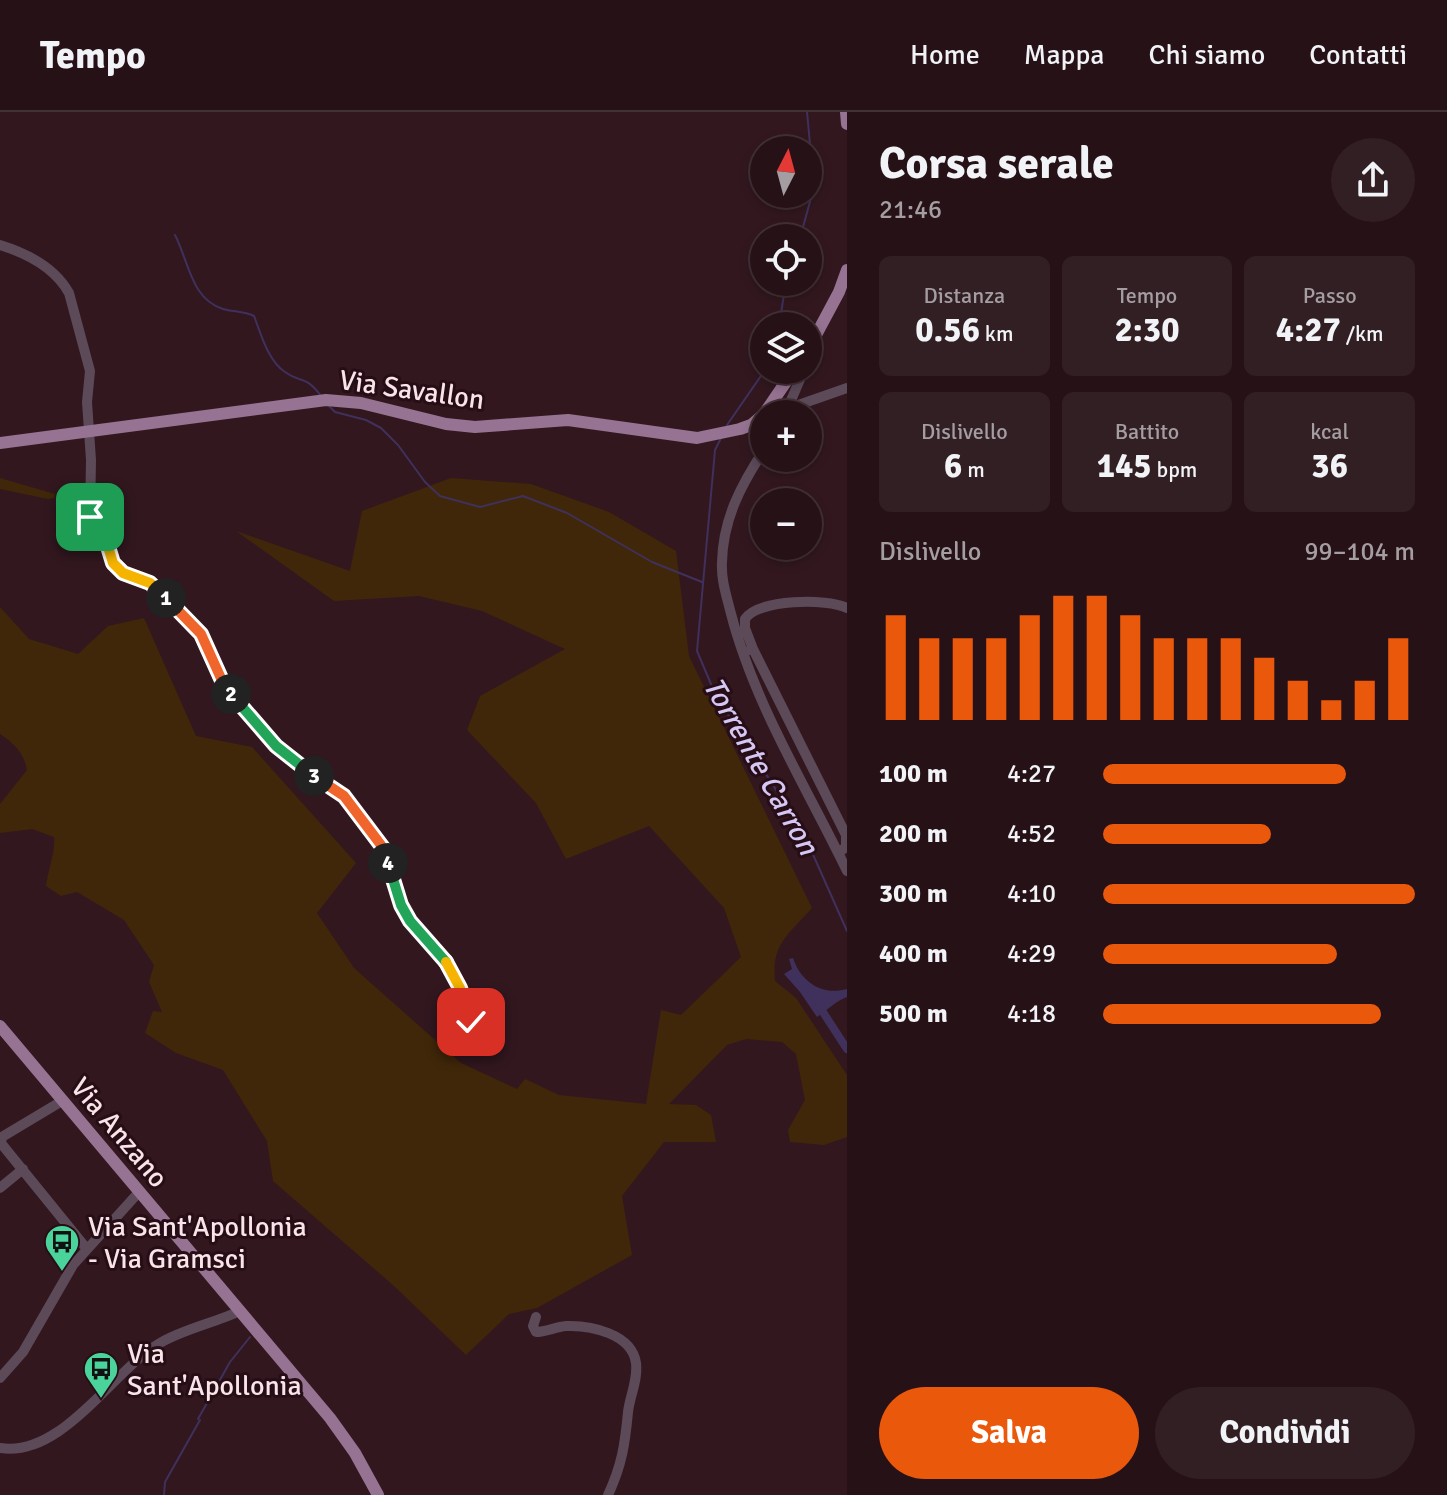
<!DOCTYPE html>
<html lang="it">
<meta charset="utf-8">
<style>
:root{--surface:#261117;--page:#321f24;--text:#f1f3f6;--muted:#a49da1;--line:#423136;--accent:#ea580c}
body{margin:0;font-family:Signika,sans-serif;background:var(--page);color:var(--text);height:100vh;display:flex;flex-direction:column;font-size:30px;white-space:nowrap}
*{box-sizing:border-box;margin:0}
p{font-size:26px;color:var(--muted)}
.icon{flex:none;width:44px;height:44px;fill:none;stroke:currentColor;stroke-width:2;stroke-linecap:round;stroke-linejoin:round}
.map{position:relative;flex:1;overflow:hidden}
.side{display:flex;flex-direction:column;background:var(--surface);width:600px}
.side>*{flex:none}
.needle{width:52px;rotate:6deg}
.tools{position:absolute;left:750px;top:24px;display:grid;gap:16px}
.tools a{display:grid;place-items:center;width:72px;height:72px;border-radius:50%;background:var(--surface);box-shadow:0 4px 12px #0003,0 0 0 2px var(--line);font-size:40px}
.pin{position:absolute;display:grid;place-items:center;width:68px;height:68px;color:#fff;margin:-34px;border-radius:16px;box-shadow:0 4px 12px #0006}
.km{position:absolute;width:40px;height:40px;margin:-20px;border-radius:50%;background:#222;color:#fff;font-size:22px;line-height:40px;text-align:center}
.round{display:grid;place-items:center;flex:none;width:84px;height:84px;border-radius:42px;background:var(--page)}
.head{display:flex;align-items:center;justify-content:space-between;height:136px;padding:0 32px}
h1{font-size:44px;font-weight:700;line-height:60px}
.figures{display:grid;grid-template-columns:repeat(3,1fr);gap:12px;height:136px;padding:8px 32px}
.figures div{display:grid;align-content:center;border-radius:12px;background:var(--page);text-align:center}
.figures b{font-size:34px;font-weight:700}
.figures small{font-size:22px;font-weight:400}
.figures p{font-size:22px}
.chart{height:224px;padding:16px 32px}
.chart p{display:flex;justify-content:space-between}
.chart svg{width:100%;height:144px;margin-top:8px;stroke:var(--accent);stroke-width:6}
.button{display:flex;gap:16px;margin-top:auto;padding:16px 32px}
.button a{flex:1;height:92px;border-radius:48px;background:var(--accent);color:#fff;font-size:32px;font-weight:700;line-height:92px;text-align:center}
.button a+a{background:var(--page);color:var(--text)}
ul{padding:0 32px;list-style:none;font-size:26px}
li{display:grid;grid-template-columns:128px 96px 1fr;align-items:center;height:60px}
li i{height:20px;border-radius:10px;background:var(--accent)}
header{display:flex;align-items:center;gap:48px;box-sizing:border-box;height:112px;padding:0 40px;background:var(--surface);border-bottom:2px solid var(--line)}
header strong{font-size:38px}
nav{display:flex;gap:44px;margin-inline-start:auto;font-size:28px}
main{display:flex;flex:1;min-height:0}
.map>svg:first-child{display:block}
.green{fill:#402709}
.water{fill:#3f315c}
.lines{fill:none;stroke-linecap:round;stroke-linejoin:round}
.stream{stroke:#3f315c;stroke-width:2}
.canal{stroke:#3f315c;stroke-width:8}
.minor{stroke:#5c4a59;stroke-width:10}
.major{stroke:#967392;stroke-width:12}
.split-1-casing{stroke:#fff;stroke-width:16}
.split-2-casing{stroke:#fff;stroke-width:16}
.split-3-casing{stroke:#fff;stroke-width:16}
.split-4-casing{stroke:#fff;stroke-width:16}
.split-5-casing{stroke:#fff;stroke-width:16}
.split-6-casing{stroke:#fff;stroke-width:16}
.split-1{stroke:#f5b400;stroke-width:10}
.split-2{stroke:#f0652b;stroke-width:10}
.split-3{stroke:#22a559;stroke-width:10}
.split-4{stroke:#f0652b;stroke-width:10}
.split-5{stroke:#22a559;stroke-width:10}
.split-6{stroke:#f5b400;stroke-width:10}
.labels{text-anchor:middle;stroke-width:6;stroke-linejoin:round;paint-order:stroke}
.street-label{font-size:28px;fill:#f9e5e9;stroke:#270d15}
.poi-label{font-size:28px;fill:#f9e5e9;stroke:#270d15;text-anchor:start}
.water-label{font-size:30px;font-style:italic;fill:#d4c7f4;stroke:#270d15}
</style>
<header>
<strong>Tempo</strong>
<nav><a>Home</a><a>Mappa</a><a>Chi siamo</a><a>Contatti</a></nav>
</header>
<main>
<div class="map">
<svg width="847" height="1383" viewBox="0 0 847 1383">
<rect width="100%" height="100%" fill="#32171f"/>
<path class="green" d="M0,366L55,382L54,386L48,387L0,377Z
M451,366L531,372L609,400L676,439L689,544L812,796C789,822 771,832 775,869L796,886L847,963V1025L824,1033L790,1030L788,1018L805,988L796,942L782,930L746,927L727,933L669,992L696,993L711,1003L716,1030H664L622,1084L632,1143L537,1196L509,1202L466,1243L394,1174L273,1069L267,1029L223,958L176,941L145,921L153,899L162,900L149,870L154,853L124,808L77,780L61,784L46,774C48,758 56,738 54,725L32,717L0,721V692L27,658C24,641 14,631 0,622V495L29,527L78,542L108,514L144,506L196,624L252,635L356,751L317,801L354,856L461,951L517,977L525,967L559,983L646,992L661,898L681,903L741,845L724,796L649,714L566,747L536,691L467,618L480,584L565,537L482,499L419,484L334,489L236,419L350,459L362,399Z"/>
<path class="water" d="M793,846C801,870 822,884 847,877V885C836,889 827,898 817,905L800,880L784,862L792,857L789,847Z"/>
<g class="lines">
<path class="stream" d="M175,123C189,150 191,187 223,197C233,200 244,199 254,204C261,222 268,249 285,260C301,272 305,262 321,284
M800,126L814,75L807,0
M779,214L786,170
M327,292L335,300L366,308L381,316L398,333L425,370L440,384L480,395L523,384L567,401L652,450L702,470
M727,313L765,258
M721,326L715,338L697,539L716,584L803,720L847,819
M198,1307L230,1250L250,1225
M164,1383L165,1370L200,1308"/>
<path class="canal" d="M819,894L847,937"/>
<path class="minor" d="M0,133C26,141 55,156 69,181L90,259L87,290L91,348L90,405L106,428L113,451L123,461L150,471L187,506L201,522L224,573L276,634L344,684L384,737L401,793L410,809L443,845L460,876L471,910
M787,297L847,276
M786,300L804,258
M764,338C741,373 723,407 722,450C721,467 726,482 730,498C753,590 806,674 847,759
M753,537L846,723V735L838,741
M750,538L753,537L745,516V507C758,487 827,486 847,496
M0,1030L86,1136
M1,1031L2,1025L62,989
M0,1076L23,1057
M536,1205L533,1214L536,1220C546,1220 555,1215 566,1214C591,1213 632,1222 636,1251C638,1269 630,1283 628,1300C625,1332 622,1353 608,1383
M0,1266L23,1240L73,1153L139,1080
M0,1336C62,1346 112,1259 160,1231C184,1217 214,1211 240,1199"/>
<path class="major" d="M846,0L847,12
M808,238L839,180L847,158
M764,302L794,258
M0,331L326,288L361,291L446,312L475,315L568,308L697,326L740,317L751,313L764,302
M0,914L330,1306L355,1341L378,1383"/>
</g>
<g class="lines">
<defs>
<path id="split-1" d="M90,405L106,428L113,451L123,461L150,471L166,486"/>
<path id="split-2" d="M166,486L201,522L224,573L231,582"/>
<path id="split-3" d="M231,582L276,634L314,664"/>
<path id="split-4" d="M314,664L344,684L384,737L388,751"/>
<path id="split-5" d="M388,751L401,793L410,809L446,850"/>
<path id="split-6" d="M446,850L460,876L471,910"/>
</defs>
<use href="#split-1" class="split-1-casing"/>
<use href="#split-2" class="split-2-casing"/>
<use href="#split-3" class="split-3-casing"/>
<use href="#split-4" class="split-4-casing"/>
<use href="#split-5" class="split-5-casing"/>
<use href="#split-6" class="split-6-casing"/>
<use href="#split-1" class="split-1"/>
<use href="#split-2" class="split-2"/>
<use href="#split-3" class="split-3"/>
<use href="#split-4" class="split-4"/>
<use href="#split-5" class="split-5"/>
<use href="#split-6" class="split-6"/>
</g>
<defs>
<symbol id="bus-pin" viewBox="-11 -11 22 30"><path d="M0 17L-7.5 6A9.5 9.5 0 1 1 7.5 6Z" fill="#4ad49c" stroke="#270d15"/><path d="M-5-6H5V4H4V6H2V4H-2V6H-4V4H-5ZM-3.5-4V0h7V-4ZM-3.5 1.2v1.5H-2V1.2ZM2 1.2v1.5H3.5V1.2Z" fill="#111"/></symbol>
</defs>
<g fill-rule="evenodd">
<use href="#bus-pin" x="42" y="1110" width="40" height="54"/>
<use href="#bus-pin" x="81" y="1237" width="40" height="54"/>
</g>
<g class="labels">
<g class="street-label">
<text transform="translate(412 277) rotate(8)" y="10">Via Savallon</text>
<text transform="translate(120 1020) rotate(50)" y="10">Via Anzano</text>
</g>
<g class="poi-label">
<text x="88" y="1124">Via Sant'Apollonia<tspan x="88" dy="32">- Via Gramsci</tspan></text>
<text x="127" y="1251">Via<tspan x="127" dy="32">Sant'Apollonia</tspan></text>
</g>
<g class="water-label">
<text transform="translate(761 654) rotate(60)" y="10">Torrente Carron</text>
</g>
</g>
</svg>
<div class="tools">
<a><svg class="needle" viewBox="-14 -14 28 28"><path d="M0-13l5 13h-10z" fill="#e53935"/><path d="M0 13l5-13h-10z" fill="#a49da1"/></svg></a>
<a><svg class="icon" aria-label="locate" viewBox="0 0 24 24"><circle cx="12" cy="12" r="6"/><path d="M12 2v4M12 18v4M2 12h4M18 12h4"/></svg></a>
<a><svg class="icon" aria-label="layers" viewBox="0 0 24 24"><path d="M12 4l9 5-9 5-9-5zM3 14l9 5 9-5"/></svg></a>
<a>+</a>
<a>−</a>
</div>
<div class="pin" style="left:90px;top:405px;background:#1e9e55"><svg class="icon" aria-label="arrive" viewBox="0 0 24 24"><path d="M6 21V4h12l-3 4 3 4H6"/></svg></div>
<div class="pin" style="left:471px;top:910px;background:#d93025"><svg class="icon" aria-label="check" viewBox="0 0 24 24"><path d="M5 12l5 5 9-10"/></svg></div>
<b class="km" style="left:166px;top:486px">1</b>
<b class="km" style="left:231px;top:582px">2</b>
<b class="km" style="left:314px;top:664px">3</b>
<b class="km" style="left:388px;top:751px">4</b>
</div>
<section class="side">
<div class="head"><div><h1>Corsa serale</h1><p>21:46</p></div><a class="round"><svg class="icon" aria-label="share" viewBox="0 0 24 24"><path d="M12 15V3M7 8l5-5 5 5M5 13v7h14v-7"/></svg></a></div>
<div class="figures">
<div><p>Distanza</p><b>0.56<small> km</small></b></div>
<div><p>Tempo</p><b>2:30</b></div>
<div><p>Passo</p><b>4:27<small> /km</small></b></div>
</div>
<div class="figures">
<div><p>Dislivello</p><b>6<small> m</small></b></div>
<div><p>Battito</p><b>145<small> bpm</small></b></div>
<div><p>kcal</p><b>36</b></div>
</div>
<div class="chart"><p><span>Dislivello</span>99–104 m</p>
<svg viewBox="0 0 160 44" preserveAspectRatio="none"><path d="M5 44V12M15 44V19M25 44V19M35 44V19M45 44V12M55 44V6M65 44V6M75 44V12M85 44V19M95 44V19M105 44V19M115 44V25M125 44V32M135 44V38M145 44V32M155 44V19"/></svg>
</div>
<ul>
<li><b>100 m</b>4:27<i style="width:78%"></i></li>
<li><b>200 m</b>4:52<i style="width:54%"></i></li>
<li><b>300 m</b>4:10<i style="width:100%"></i></li>
<li><b>400 m</b>4:29<i style="width:75%"></i></li>
<li><b>500 m</b>4:18<i style="width:89%"></i></li>
</ul>
<div class="button"><a>Salva</a><a>Condividi</a></div>
</section>
</main>
